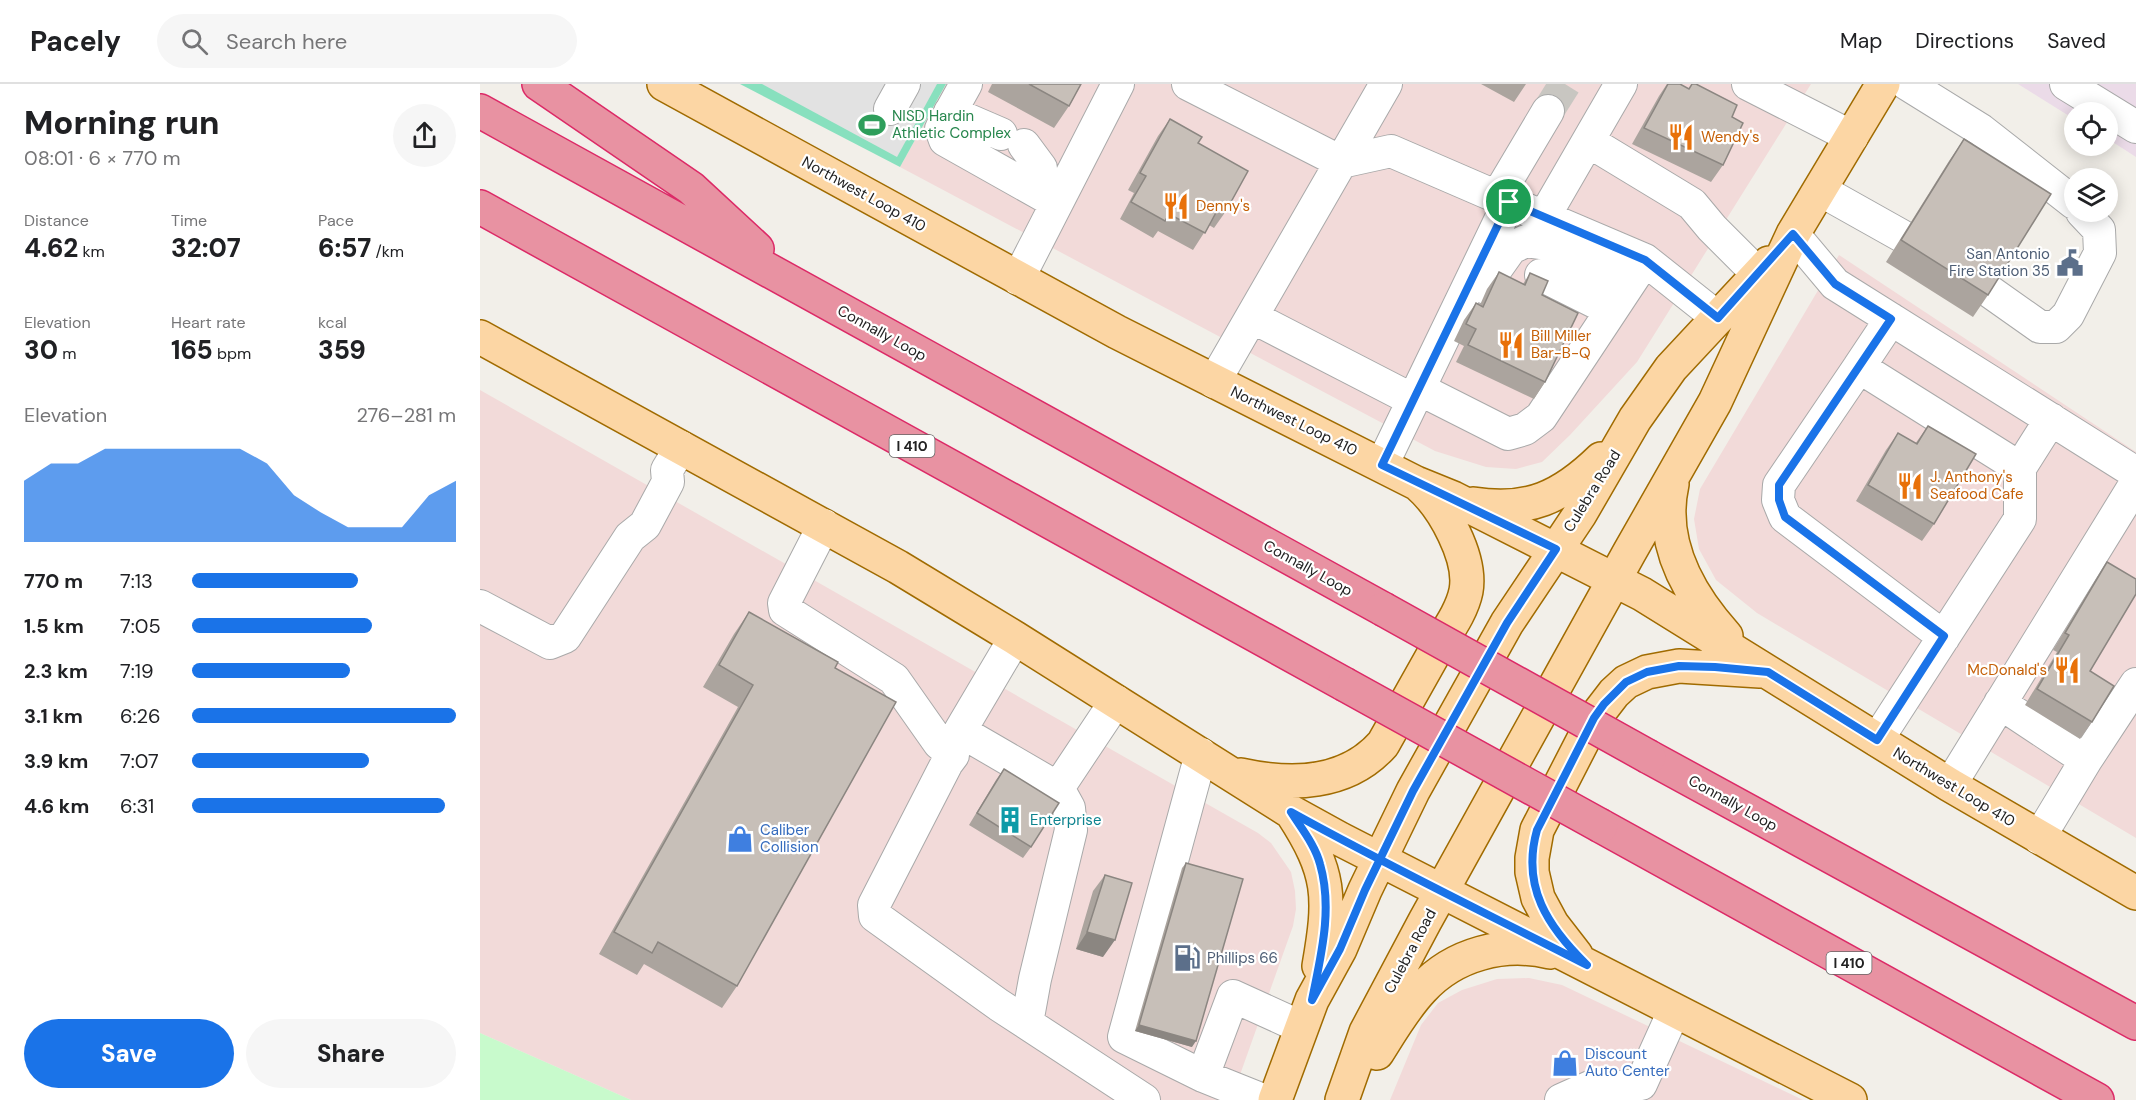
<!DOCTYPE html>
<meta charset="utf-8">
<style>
:root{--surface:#fff;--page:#f6f6f6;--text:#202124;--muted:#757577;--line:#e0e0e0;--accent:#1a73e8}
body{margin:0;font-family:"DM Sans",sans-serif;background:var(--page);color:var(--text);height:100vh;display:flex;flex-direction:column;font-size:22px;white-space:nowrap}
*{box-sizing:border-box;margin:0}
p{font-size:20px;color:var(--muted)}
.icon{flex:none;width:33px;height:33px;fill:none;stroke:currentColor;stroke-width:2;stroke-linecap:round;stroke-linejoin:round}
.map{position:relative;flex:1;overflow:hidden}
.drawer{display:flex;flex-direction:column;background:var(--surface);width:480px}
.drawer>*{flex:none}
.fabs{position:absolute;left:1584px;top:18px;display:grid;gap:12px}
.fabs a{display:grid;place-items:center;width:54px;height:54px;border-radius:50%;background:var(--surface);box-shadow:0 3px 15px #0003;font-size:30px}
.pin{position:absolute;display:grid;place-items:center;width:51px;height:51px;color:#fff;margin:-26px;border:3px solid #fff;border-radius:50%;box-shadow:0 2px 6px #0007}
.round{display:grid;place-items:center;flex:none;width:63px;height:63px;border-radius:32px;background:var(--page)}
.overview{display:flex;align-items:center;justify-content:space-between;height:102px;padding:0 24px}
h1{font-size:33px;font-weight:800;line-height:45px}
.stats{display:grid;grid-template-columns:repeat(3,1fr);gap:9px;height:102px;padding:6px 24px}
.stats div{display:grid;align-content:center}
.stats b{font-size:26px;font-weight:800}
.stats small{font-size:16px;font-weight:400}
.stats p{font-size:16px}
.chart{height:168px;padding:12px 24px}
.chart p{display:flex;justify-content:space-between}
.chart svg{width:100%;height:108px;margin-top:6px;fill:var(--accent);opacity:.7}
.primary-button{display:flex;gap:12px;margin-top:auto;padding:12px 24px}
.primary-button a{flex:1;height:69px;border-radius:36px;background:var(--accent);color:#fff;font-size:24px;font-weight:800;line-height:69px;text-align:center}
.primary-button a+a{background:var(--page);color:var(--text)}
ul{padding:0 24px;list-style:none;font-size:20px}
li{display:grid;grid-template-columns:96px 72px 1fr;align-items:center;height:45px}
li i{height:15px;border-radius:8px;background:var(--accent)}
header{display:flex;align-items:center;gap:36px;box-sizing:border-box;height:84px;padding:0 30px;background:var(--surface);border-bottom:2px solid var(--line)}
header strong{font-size:28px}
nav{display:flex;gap:33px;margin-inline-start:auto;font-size:21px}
.search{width:420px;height:54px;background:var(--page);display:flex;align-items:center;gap:15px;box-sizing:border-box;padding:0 21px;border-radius:33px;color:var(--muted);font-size:22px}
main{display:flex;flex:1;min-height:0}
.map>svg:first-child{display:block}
.commercial{fill:#f2dad9}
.industrial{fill:#ebdbe8}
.park{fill:#c8facc}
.pitch{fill:#88e0be}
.parking{fill:#e2e2e2}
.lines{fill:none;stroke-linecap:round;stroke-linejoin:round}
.minor-tunnel{stroke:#c8c6c1;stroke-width:32;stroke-dasharray:32 16;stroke-linecap:butt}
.minor-casing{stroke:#a9a9a9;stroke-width:34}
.major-casing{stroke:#a06b00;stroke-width:36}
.highway-casing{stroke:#dc2a67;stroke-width:36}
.minor{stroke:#fff;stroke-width:32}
.major{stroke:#fcd6a4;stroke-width:33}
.highway{stroke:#e892a2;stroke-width:33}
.highway-bridge-casing{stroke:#dc2a67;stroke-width:36;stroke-linecap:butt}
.highway-bridge{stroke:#e892a2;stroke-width:33}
.wall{fill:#aba49e}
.shaded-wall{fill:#8b8681}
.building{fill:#c7bfb8;stroke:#8b8681;stroke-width:1.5}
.route-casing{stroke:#fff;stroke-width:12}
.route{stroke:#1a73e8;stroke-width:8}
.labels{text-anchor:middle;stroke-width:4.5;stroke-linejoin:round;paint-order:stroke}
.shield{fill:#fff;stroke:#646464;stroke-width:1.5}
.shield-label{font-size:14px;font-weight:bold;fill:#222}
.leisure-label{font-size:15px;fill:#27864d;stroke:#fff;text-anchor:start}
.food-label{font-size:15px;fill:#c56008;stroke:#fff;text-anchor:start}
.street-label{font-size:15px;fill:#222;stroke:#fff}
.service-label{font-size:15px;fill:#4e5e75;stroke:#fff;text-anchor:end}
.culture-label{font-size:15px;fill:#0d838f;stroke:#fff;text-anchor:start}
.shop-label{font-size:15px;fill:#366cbe;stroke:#fff;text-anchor:start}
</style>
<header>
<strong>Pacely</strong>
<div class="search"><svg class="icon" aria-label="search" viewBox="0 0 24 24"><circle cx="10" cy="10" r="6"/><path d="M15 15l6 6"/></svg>Search here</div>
<nav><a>Map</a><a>Directions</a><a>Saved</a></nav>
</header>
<main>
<section class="drawer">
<div class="overview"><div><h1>Morning run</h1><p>08:01 · 6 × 770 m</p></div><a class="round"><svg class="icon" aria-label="share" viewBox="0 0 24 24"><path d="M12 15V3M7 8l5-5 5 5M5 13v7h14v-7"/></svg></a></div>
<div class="stats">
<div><p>Distance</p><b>4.62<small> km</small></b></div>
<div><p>Time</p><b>32:07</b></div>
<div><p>Pace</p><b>6:57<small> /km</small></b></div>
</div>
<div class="stats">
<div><p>Elevation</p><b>30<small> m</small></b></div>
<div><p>Heart rate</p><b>165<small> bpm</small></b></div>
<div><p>kcal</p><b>359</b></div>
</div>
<div class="chart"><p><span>Elevation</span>276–281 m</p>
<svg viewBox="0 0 160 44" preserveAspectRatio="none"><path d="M0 44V19L10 12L20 12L30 6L40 6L50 6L60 6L70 6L80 6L90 12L100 25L110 32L120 38L130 38L140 38L150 25L160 19V44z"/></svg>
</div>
<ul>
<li><b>770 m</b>7:13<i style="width:63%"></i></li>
<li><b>1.5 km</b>7:05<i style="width:68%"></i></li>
<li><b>2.3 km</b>7:19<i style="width:60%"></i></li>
<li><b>3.1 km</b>6:26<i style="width:100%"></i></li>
<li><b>3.9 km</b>7:07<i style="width:67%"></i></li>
<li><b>4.6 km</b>6:31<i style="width:96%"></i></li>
</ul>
<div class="primary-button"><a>Save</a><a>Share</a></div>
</section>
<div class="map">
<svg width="1656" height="1016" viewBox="0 0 1656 1016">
<rect width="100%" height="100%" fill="#f2efe9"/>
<path class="commercial" d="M466,0H1331L1157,278L1090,351L1062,378L1036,385L1006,383L955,367L420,83Z
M1359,171L1656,368V754L1277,529L1236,496L1219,465L1214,435L1220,405Z
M0,306L778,749L791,759L811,788L815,807L816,825L813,842L751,1016H151L0,949Z
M1049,894L1082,901L1323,1016H910L941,941L958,919L982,906L1017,895Z"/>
<path class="industrial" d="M1538,0H1656V73L1628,55V28H1594V35Z"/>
<path class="park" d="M0,949L151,1016H0Z"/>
<path class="pitch" d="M260,0H466L420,83Z"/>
<path class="parking" d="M282,0H457L417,73Z"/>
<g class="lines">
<path class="minor-tunnel" d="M1068,27L1085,0"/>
<defs>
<path id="minor" d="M486,0L461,45L465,56L577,119
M708,0L861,78L911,67L1029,118
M1268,0L1372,53
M1427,0L1501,46L1594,119
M1586,0L1656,43
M410,25L424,0
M470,28L521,50
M1108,57L1212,120L1232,144L1279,191
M544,61L561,84L560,109
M1340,106L1422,152
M1017,113L1068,27
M1064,133L1141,0
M1313,150L1355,200L1656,389
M1061,191L1131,226
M538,195L638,0
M1006,204L1014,188L1031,164L1046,157L1067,160L1149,200
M1509,207L1560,243H1576L1588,231L1620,169L1619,146L1602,128
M772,233L933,316
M1411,235L1379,283L1540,384
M1379,283L1299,401L1298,416L1305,433L1464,553
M734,298L906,0
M939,305L1028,350L1045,345L1061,333L1165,176
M902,381L1029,118L1165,176L1238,234
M344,441L304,519L305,526L414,595L459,659L473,671L467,679L394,821L395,832L519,921L664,1016
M0,522L70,559L85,553L150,453L165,441L188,398L187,386L201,363
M535,554L480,647L578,704L636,617
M1520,619L1606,676
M1397,656L1540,435V384L1571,335
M721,670L644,953L723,992L783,1016
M1470,701L1656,399
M1559,754L1606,676L1656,600
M547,939L555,895L591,746L589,724L578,704
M723,992L753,912L821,943
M1081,1016L1110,1003L1134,1004L1161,1000L1194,927"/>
<path id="major" d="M184,0L637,248L936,399L973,414L1162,510L1470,701L1656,809
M0,253L418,483L535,554L811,728L860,755L1370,1016
M1192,400C1179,458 1208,510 1246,552
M993,420C1048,429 1082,413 1121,375
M761,691C811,702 867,701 903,660C921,628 939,596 957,564C968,546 982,527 986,507C992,474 964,423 939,401
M812,729C851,789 851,813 839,882
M1096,871L1072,840L1058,814L1052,788V774L1057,746L1114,635L1134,609L1146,598L1167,588L1199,582L1280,587
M897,969C911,947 924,924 942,905C974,870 1024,857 1070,868
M795,1016L832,916L860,865L885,806L933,707L1027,539L1100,430L1155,335L1191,284L1289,179
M862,1016L886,948L945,837L1149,469L1235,318L1313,150L1403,0"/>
<path id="highway" d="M59,0L211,104L277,165
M0,27L903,525
M0,123L864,600
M1169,673L1656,939
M1121,742L1617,1016"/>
</defs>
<use href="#minor" class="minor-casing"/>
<use href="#major" class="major-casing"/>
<use href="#highway" class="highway-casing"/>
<use href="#minor" class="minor"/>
<use href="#major" class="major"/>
<use href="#highway" class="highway"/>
<defs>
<path id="highway-bridge" d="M903,525L1169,673
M864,600L1121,742"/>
</defs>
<use href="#highway-bridge" class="highway-bridge-casing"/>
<use href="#highway-bridge" class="highway-bridge"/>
</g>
<path class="wall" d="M512,0H601L589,22L574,44L508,8Z
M1001,0H1046L1034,18Z
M1187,0H1200L1252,33L1243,81L1231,98L1152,60L1179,12Z
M690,35L718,59L746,127L734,144L729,141L713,166L678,147L673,154L640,135L654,109L648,106L678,52Z
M1484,55L1508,211L1493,233L1406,178L1469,77Z
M1019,188L1043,200L1050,189L1062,211L1065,298L1054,315L976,278L984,262L974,257L984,236L996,219L1000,221L1007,205Z
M1448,342L1454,440L1442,457L1376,417L1406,366L1418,349L1435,360Z
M1627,478L1610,587L1612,638L1600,655L1545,621L1577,568L1573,566L1616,495Z
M269,528L355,584L257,902L242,924L164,880L157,891L119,870L258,623L223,603L254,550Z
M524,685L551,763L543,774L489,741L516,696Z
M706,779L712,963L655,947L702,784Z
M625,791L623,873L596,865L613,807Z"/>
<path class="shaded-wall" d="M607,848L635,856L623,873L596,865Z
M659,941L716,957L712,963L655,947Z"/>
<path class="building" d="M549,0H601L589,22Z
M1188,0H1200L1209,5L1212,0H1216L1257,21L1252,33L1263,39L1243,81L1164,44Z
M690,35L722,53L718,59L768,87L746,127L739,123L725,149L689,130L685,137L651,118L666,92L660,89Z
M1484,55L1571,110L1508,211L1421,156Z
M1019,188L1045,201L1050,189L1068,197L1062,211L1098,229L1065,298L988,261L996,245L986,240L996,219L1003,223Z
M1448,342L1496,370L1454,440L1388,401L1418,349L1437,360Z
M1627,478L1656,495V510L1610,587L1634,602L1612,638L1557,605L1589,551L1585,549Z
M269,528L358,578L355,584L416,618L257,902L178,858L172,869L134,848L273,601L239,581Z
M524,685L579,719L551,763L497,729Z
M706,779L763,795L716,957L659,941Z
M625,791L652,799L635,856L607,848Z"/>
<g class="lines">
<defs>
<path id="route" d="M1029,118L902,381L1076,465L1027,539L933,707L885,806L860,865L832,916C841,871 853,825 840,780C835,761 821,744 811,728C908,782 1008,830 1107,881C1068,843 1041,803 1057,746L1114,634L1124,620L1146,598L1167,588L1199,582L1235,583L1288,588L1397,656L1464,552L1305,433L1299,416V401L1411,235L1355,200L1313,150L1238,234L1165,176L1029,118"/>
</defs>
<use href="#route" class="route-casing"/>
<use href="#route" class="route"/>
</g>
<defs>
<symbol id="stadium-bare" viewBox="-9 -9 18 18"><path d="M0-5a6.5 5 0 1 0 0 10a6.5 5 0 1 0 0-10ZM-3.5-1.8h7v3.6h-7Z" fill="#2e9e5b" stroke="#fff" stroke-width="2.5" paint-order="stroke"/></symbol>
<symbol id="restaurant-bare" viewBox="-9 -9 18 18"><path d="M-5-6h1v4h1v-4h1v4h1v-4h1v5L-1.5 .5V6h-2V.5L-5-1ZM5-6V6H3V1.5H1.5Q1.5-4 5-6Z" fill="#e8710a" stroke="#fff" stroke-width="2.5" paint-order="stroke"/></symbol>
<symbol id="civic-bare" viewBox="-9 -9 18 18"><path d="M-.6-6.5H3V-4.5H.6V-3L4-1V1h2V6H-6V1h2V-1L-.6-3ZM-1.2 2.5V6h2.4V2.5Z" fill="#5c6f8a" stroke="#fff" stroke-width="2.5" paint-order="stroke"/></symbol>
<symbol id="building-bare" viewBox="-9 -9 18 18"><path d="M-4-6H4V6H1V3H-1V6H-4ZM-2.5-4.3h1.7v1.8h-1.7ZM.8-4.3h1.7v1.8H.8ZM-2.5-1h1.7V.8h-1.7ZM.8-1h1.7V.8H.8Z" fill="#0f9aa8" stroke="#fff" stroke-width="2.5" paint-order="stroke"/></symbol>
<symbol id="shop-bare" viewBox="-9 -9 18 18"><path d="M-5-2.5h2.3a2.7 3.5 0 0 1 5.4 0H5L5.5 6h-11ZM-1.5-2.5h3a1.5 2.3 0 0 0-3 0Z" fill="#3f7fe0" stroke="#fff" stroke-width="2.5" paint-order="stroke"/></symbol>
<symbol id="fuel-bare" viewBox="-9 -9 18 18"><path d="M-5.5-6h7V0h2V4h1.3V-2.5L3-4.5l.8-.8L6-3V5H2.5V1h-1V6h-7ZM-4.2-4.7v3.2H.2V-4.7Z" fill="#5c6f8a" stroke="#fff" stroke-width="2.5" paint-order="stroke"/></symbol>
</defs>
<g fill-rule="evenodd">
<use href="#stadium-bare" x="373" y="22" width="38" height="38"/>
<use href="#restaurant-bare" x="1182" y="34" width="38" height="38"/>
<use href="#restaurant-bare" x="677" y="103" width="38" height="38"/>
<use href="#civic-bare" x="1571" y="160" width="38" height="38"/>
<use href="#restaurant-bare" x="1012" y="242" width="38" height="38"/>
<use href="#restaurant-bare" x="1411" y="383" width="38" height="38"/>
<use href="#restaurant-bare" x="1568" y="567" width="38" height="38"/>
<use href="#building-bare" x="511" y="717" width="38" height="38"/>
<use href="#shop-bare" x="241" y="736" width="38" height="38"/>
<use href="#fuel-bare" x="688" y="855" width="38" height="38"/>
<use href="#shop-bare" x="1066" y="960" width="38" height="38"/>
</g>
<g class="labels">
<g class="shield">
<rect x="409.5" y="351" width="45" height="22" rx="4.5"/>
<rect x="1346.5" y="868" width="45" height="22" rx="4.5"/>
</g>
<g class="shield-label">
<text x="432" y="367">I 410</text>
<text x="1369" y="884">I 410</text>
</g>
<g class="leisure-label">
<text x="412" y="37">NISD Hardin<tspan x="412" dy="17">Athletic Complex</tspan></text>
</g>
<g class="food-label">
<text x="1221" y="58">Wendy's</text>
<text x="716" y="127">Denny's</text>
<text x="1051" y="257">Bill Miller<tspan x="1051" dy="17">Bar-B-Q</tspan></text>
<text x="1450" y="398">J. Anthony's<tspan x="1450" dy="17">Seafood Cafe</tspan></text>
<text x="1567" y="591" text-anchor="end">McDonald's</text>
</g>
<g class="street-label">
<text transform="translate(384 110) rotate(29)" y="5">Northwest Loop 410</text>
<text transform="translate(402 249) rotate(29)" y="5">Connally Loop</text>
<text transform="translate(814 337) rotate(26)" y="5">Northwest Loop 410</text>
<text transform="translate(1112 407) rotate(-58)" y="5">Culebra Road</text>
<text transform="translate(828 484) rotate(29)" y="5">Connally Loop</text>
<text transform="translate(1474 703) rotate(31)" y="5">Northwest Loop 410</text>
<text transform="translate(1253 719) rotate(29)" y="5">Connally Loop</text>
<text transform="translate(930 867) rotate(-62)" y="5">Culebra Road</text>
</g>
<g class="service-label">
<text x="1570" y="175">San Antonio<tspan x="1570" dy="17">Fire Station 35</tspan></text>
<text x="727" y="879" text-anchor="start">Phillips 66</text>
</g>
<g class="culture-label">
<text x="550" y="741">Enterprise</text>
</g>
<g class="shop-label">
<text x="280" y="751">Caliber<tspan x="280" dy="17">Collision</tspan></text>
<text x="1105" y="975">Discount<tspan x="1105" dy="17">Auto Center</tspan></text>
</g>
</g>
</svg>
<div class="fabs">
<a><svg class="icon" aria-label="locate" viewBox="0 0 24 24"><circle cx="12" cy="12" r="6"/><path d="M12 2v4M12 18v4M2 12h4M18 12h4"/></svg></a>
<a><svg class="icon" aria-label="layers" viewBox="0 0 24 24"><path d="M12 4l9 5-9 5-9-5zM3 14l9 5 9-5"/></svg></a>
</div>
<div class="pin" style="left:1029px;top:118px;background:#1e9e55"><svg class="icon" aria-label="arrive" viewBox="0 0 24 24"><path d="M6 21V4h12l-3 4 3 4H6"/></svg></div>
</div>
</main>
